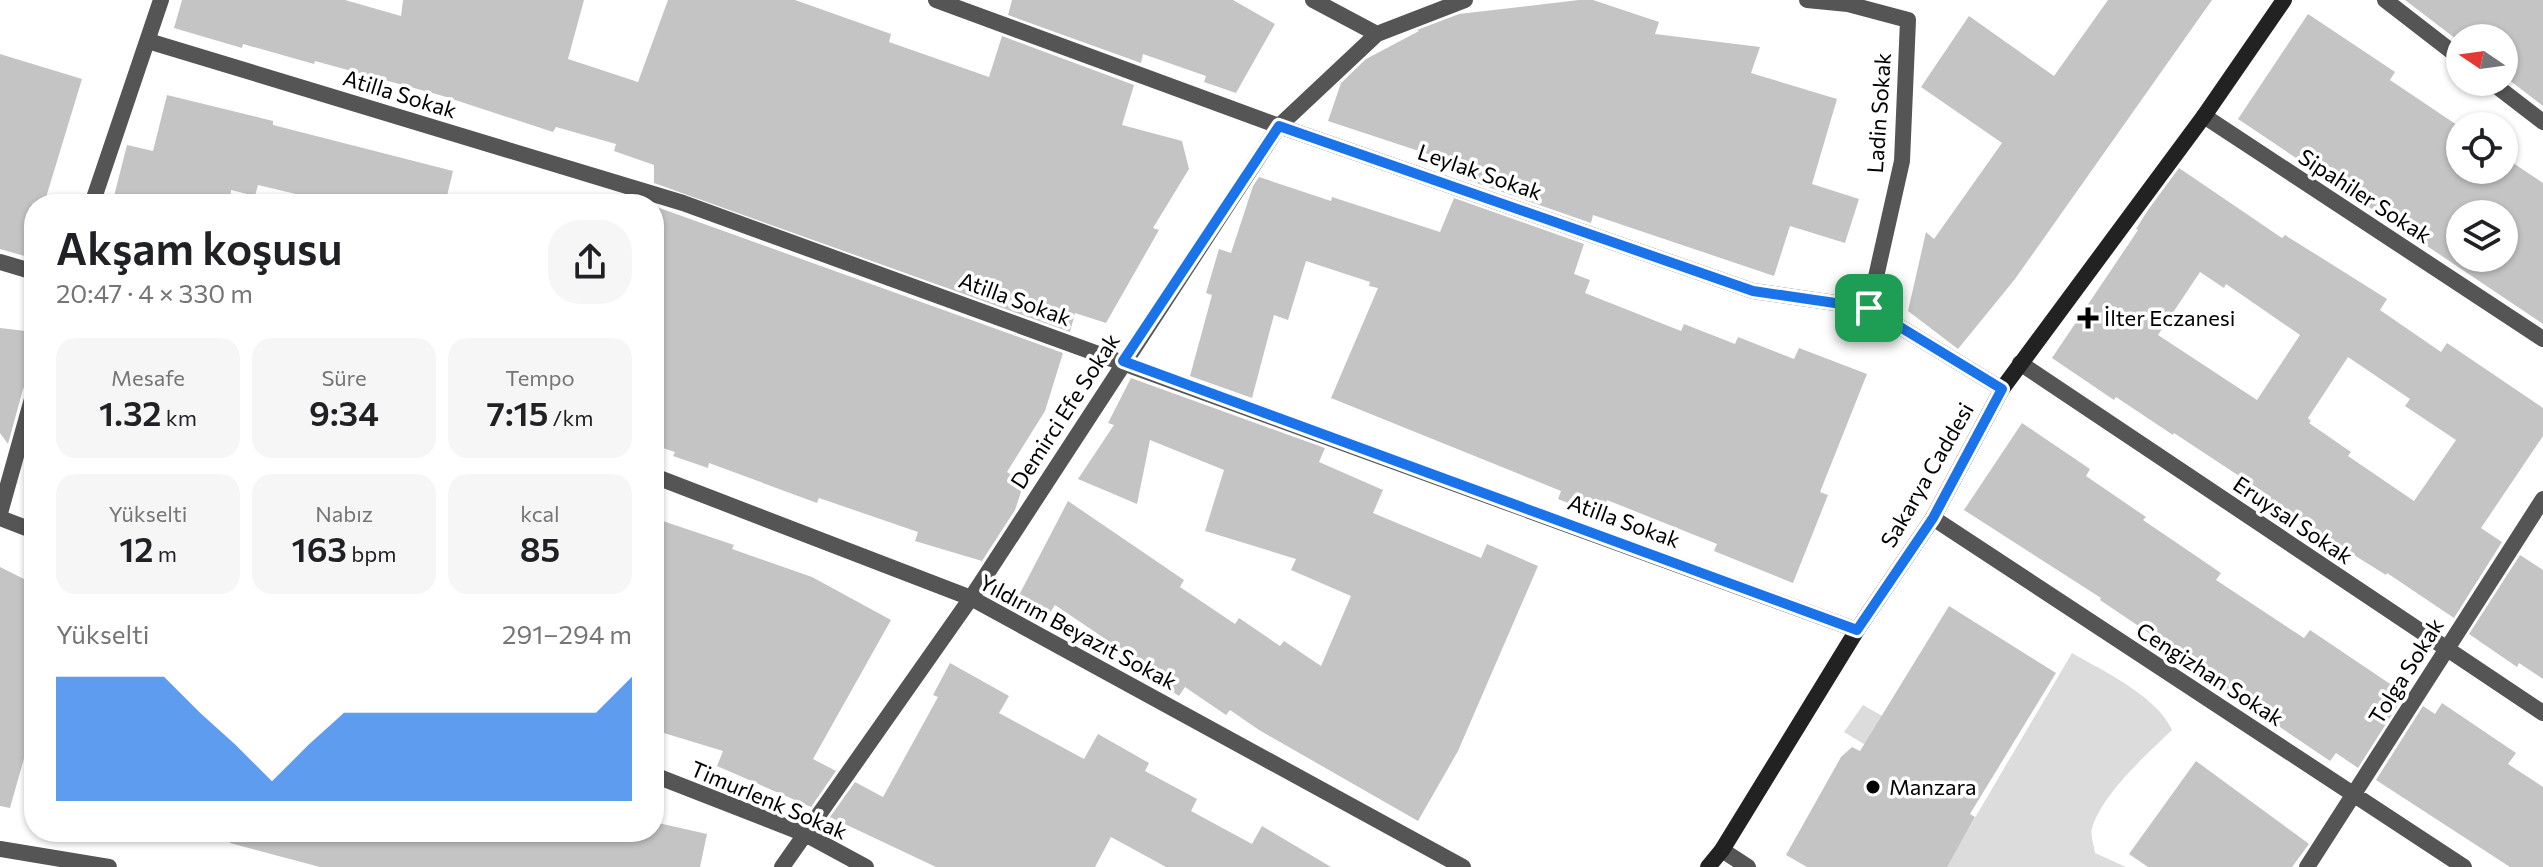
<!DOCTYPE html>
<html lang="tr">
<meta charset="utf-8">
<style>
:root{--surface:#fff;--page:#f6f6f6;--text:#202124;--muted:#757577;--accent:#1a73e8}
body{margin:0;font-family:Commissioner,sans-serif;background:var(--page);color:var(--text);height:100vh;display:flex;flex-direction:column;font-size:30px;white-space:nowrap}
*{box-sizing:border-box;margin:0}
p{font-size:26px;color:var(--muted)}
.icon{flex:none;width:44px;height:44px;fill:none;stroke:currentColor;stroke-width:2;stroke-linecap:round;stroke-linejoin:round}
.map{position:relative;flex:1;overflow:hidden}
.drawer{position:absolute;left:24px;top:194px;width:640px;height:648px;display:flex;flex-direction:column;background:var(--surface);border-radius:32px;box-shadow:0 2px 6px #0004}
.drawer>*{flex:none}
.needle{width:52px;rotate:283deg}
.tools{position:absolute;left:2446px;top:24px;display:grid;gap:16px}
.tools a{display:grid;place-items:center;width:72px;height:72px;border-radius:50%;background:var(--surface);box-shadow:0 2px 6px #0004;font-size:40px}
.pin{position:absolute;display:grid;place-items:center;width:68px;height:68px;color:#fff;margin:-34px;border-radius:16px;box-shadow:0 4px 12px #0006}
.round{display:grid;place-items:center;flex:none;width:84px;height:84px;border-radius:32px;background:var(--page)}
.headline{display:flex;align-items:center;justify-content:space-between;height:136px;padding:0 32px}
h1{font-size:44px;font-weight:600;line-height:60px}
.stats{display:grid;grid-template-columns:repeat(3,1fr);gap:12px;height:136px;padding:8px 32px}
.stats div{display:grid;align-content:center;border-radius:20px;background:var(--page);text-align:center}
.stats b{font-size:34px;font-weight:600}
.stats small{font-size:22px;font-weight:400}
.stats p{font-size:22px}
.chart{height:224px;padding:16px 32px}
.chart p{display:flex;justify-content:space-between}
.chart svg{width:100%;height:144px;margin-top:8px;fill:var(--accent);opacity:.7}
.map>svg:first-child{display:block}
.green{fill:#dcdcdc}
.building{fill:#c4c4c4;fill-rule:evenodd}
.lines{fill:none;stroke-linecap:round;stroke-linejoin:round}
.street{stroke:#555;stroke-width:16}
.secondary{stroke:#222;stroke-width:16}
.route-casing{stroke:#fff;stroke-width:16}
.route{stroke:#1a73e8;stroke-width:10}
.poi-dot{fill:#000;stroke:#fff;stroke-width:3}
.labels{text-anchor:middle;stroke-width:7;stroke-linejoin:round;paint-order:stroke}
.street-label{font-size:22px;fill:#000;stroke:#fff}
.poi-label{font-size:22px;fill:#000;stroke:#fff;text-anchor:start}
</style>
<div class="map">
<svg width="2543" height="867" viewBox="0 0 2543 867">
<rect width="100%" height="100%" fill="#fff"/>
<path class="green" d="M2072,653C2103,671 2157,696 2172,730C2146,755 2103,793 2092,828C2090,835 2094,845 2095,853L2126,867H1946Z
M1863,705L1984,774L1966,806L1844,732Z"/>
<path class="building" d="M182,0H345L401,16L403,0H584L568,59L638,82L668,0H795L891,34L889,42L989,77L1002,36L1134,85L1122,125L1182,141L1189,169L1153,228L1159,230L1106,323L1075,313L1070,332L654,183V165L614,151L616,144L556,127L553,132L443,96L315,61L314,64L243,44L242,48L174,28Z
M1012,0H1233L1275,24L1236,93L1204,82L1206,76L1143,54L1141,63L1008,15Z
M1579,0H1593L1659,22L1655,34L1760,47L1751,73L1837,99L1812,184L1859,199L1845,243L1790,226L1774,276L1593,215L1591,223L1462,178L1464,173L1450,168L1452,162L1328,121L1341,83L1366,59L1419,31L1417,30L1459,14Z
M2108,0H2212L2015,279L1958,349L1908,311L1926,232L1934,239L2002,143L1921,87L1969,16L2054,76Z
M2405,0H2543V106L2504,76V38H2460V42Z
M2308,14L2395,72L2390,80L2460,127V170H2504V157L2543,183V324L2238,119ZM2460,214H2504V258H2460Z
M0,54L82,79L44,204H34V239L28,257L0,249Z
M167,95L273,121V125L453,171L445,204H338L258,185L255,196L231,190L230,204H112L127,145L153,151Z
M2179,168L2282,238L2285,235L2387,299L2380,310L2441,352L2447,343L2543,408V436L2481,528L2502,542L2454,618L2387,573L2386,575L2309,527L2270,499L2271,497L2174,433L2173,435L2116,397L2114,400L2052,358L2138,230L2136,229L2148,210ZM2200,272L2224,288L2226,284L2300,335L2257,400L2158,335ZM2348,357L2410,399L2405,406L2456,440L2414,501L2348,456L2351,452L2309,423L2311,421L2308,418Z
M1259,177L1331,201L1332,197L1440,232L1454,198L1584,244L1574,274L1590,280L1585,293L1681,331L1684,324L1735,344L1738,337L1794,359L1799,348L1867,374L1820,492L1828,495L1793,583L1714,551L1717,544L1607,500L1601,516L1558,499L1561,491L1331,398L1378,288L1369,286L1370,282L1306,261L1288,320L1274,315L1252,398L1190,376L1212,295L1206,293L1219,249L1231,253L1253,186Z
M654,206L1063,353L1045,411L1007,472L1024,483L1015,510L982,561L915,541L918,532L819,498L817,503L709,463L708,468L673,456L675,452L654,445Z
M0,328L34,332V381L27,384L23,389L8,444L0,433Z
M1131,378L1325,448L1319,462L1383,490L1373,513L1481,558L1487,544L1538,566L1458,751L1418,821L1259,730L1230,710L1226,715L1185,687L1179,696L1138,669L1141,663L1055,605L1046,619L1017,599L1068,501L1184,580L1180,587L1235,624L1239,618L1280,646L1284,641L1321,666L1351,596L1291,570L1296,559L1205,531L1224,470L1150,440L1137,504L1078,479L1114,425L1108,423Z
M2022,423L2090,469L2086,476L2146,517L2143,520L2221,573L2216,580L2304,638L2310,630L2405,694L2358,768L2336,753L2330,761L2181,660L2183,656L2100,600L2101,598L1964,510Z
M34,433V483L24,468Z
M654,518L734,545L732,549L812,577L891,620L813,759L836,771L811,807L717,766L723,751L654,730Z
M2520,555L2543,570V679L2519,663L2517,667L2469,634Z
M0,567L34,584V723L10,808L0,806Z
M1949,606L2056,673L1970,814L1975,817L1947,867H1807L1786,855L1841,757L1852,747L1860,751Z
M950,663L1009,696L999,713L1084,759L1098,734L1149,763L1145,771L1197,799L1191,811L1252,844L1262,826L1331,867H1166L1111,837L1095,867H936L830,817L855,782L883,797L938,697L933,695Z
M2442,703L2516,753L2508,764L2543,787V867H2510L2376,780L2423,706L2435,714Z
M2196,761L2309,844L2292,867H2148L2129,854Z
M654,822L707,834L700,867H320L230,843L232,832H654Z"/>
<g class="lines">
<path class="street" d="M936,0L1279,126L1753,291L1869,308L2002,389
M1313,0L1377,34
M1807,0L1848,4L1908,20L1902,161L1869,308
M2385,0L2460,58
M148,41L683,203L1857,630
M2491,82L2543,122
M2204,116L2543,339
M92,204L161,0
M0,262L34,272
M2020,363L2543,713
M654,476L971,598L1463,867
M0,513L34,392
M0,518L34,531
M1933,518L2464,867
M654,775L805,834L866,867
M0,849L109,867
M1722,850L1748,867
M782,867L971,598L1279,126L1377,34L1465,0
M2307,867L2543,499"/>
<path class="secondary" d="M1708,867L1722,850L1857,630L1933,518L2002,389L2204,116L2284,0"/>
</g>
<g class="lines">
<defs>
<path id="route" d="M1279,126L1753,291L1869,308L2002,389L1933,518L1857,630L1123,361Z"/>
</defs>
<use href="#route" class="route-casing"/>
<use href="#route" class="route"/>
</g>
<g class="poi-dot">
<path d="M2084 306h8v8h8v8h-8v8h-8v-8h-8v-8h8z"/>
<circle cx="1873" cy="787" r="8"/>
</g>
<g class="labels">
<g class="street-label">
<text transform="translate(400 94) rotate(17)" y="8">Atilla Sokak</text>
<text transform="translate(1879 113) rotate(-86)" y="8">Ladin Sokak</text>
<text transform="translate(1480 172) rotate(19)" y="8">Leylak Sokak</text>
<text transform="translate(2365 196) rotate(33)" y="8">Sipahiler Sokak</text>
<text transform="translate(1015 299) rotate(20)" y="8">Atilla Sokak</text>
<text transform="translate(1065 411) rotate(-57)" y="8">Demirci Efe Sokak</text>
<text transform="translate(1927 475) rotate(-60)" y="8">Sakarya Caddesi</text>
<text transform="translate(2293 520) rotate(34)" y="8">Eruysal Sokak</text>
<text transform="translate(1624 521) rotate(20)" y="8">Atilla Sokak</text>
<text transform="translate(1078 632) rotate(28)" y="8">Yıldırım Beyazıt Sokak</text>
<text transform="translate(2406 671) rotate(-58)" y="8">Tolga Sokak</text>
<text transform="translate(2210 674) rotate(33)" y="8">Cengizhan Sokak</text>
<text transform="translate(769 800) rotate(23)" y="8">Timurlenk Sokak</text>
</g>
<g class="poi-label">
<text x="2104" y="326">İlter Eczanesi</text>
<text x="1889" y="795">Manzara</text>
</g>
</g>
</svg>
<div class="tools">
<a><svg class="needle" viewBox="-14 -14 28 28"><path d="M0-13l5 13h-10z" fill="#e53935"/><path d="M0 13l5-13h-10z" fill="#757577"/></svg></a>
<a><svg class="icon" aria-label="locate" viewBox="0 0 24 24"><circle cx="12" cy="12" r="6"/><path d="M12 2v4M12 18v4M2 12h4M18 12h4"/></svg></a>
<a><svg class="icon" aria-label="layers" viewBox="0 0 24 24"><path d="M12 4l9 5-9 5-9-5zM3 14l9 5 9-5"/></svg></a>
</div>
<div class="pin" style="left:1869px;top:308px;background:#1e9e55"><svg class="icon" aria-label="arrive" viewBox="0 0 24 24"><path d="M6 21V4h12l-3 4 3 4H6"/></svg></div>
<section class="drawer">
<div class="headline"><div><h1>Akşam koşusu</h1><p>20:47 · 4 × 330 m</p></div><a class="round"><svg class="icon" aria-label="share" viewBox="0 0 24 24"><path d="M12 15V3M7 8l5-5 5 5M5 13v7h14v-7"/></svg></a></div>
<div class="stats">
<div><p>Mesafe</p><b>1.32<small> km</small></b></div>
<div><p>Süre</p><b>9:34</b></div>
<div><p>Tempo</p><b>7:15<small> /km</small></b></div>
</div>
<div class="stats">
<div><p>Yükselti</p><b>12<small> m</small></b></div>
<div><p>Nabız</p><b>163<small> bpm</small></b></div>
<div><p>kcal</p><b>85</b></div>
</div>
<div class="chart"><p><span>Yükselti</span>291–294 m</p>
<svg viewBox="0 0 160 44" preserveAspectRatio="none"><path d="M0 44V6L10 6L20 6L30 6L40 17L50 27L60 38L70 27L80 17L90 17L100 17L110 17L120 17L130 17L140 17L150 17L160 6V44z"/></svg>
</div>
</section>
</div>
